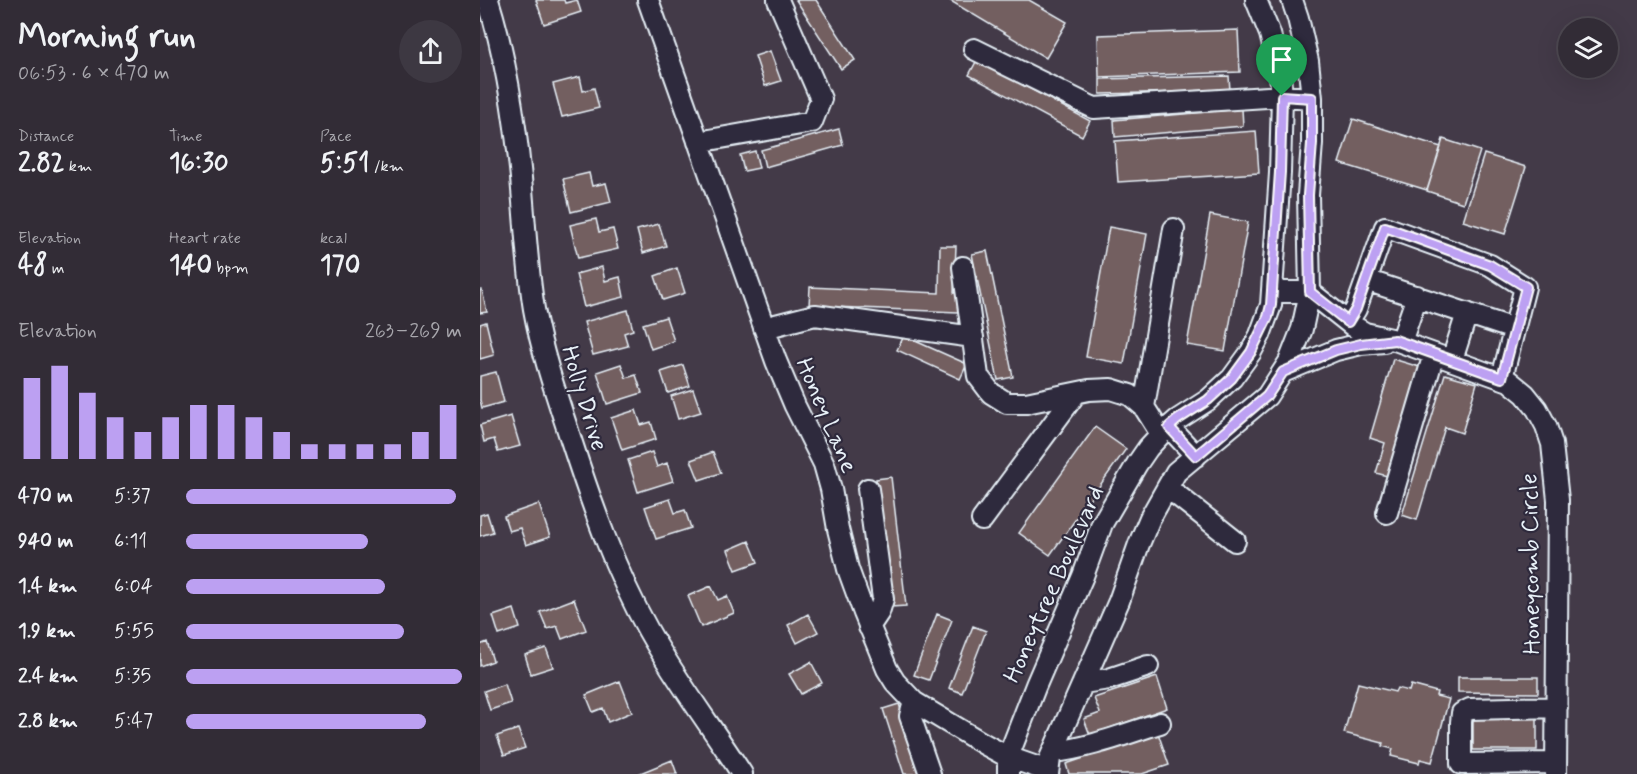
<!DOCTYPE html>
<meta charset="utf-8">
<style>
:root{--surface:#322c36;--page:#3d3842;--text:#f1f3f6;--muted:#a8a7ad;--line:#4d4851;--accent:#bca0f2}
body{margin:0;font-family:Mynerve,sans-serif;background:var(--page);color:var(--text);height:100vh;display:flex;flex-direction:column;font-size:22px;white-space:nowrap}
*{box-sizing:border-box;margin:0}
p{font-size:20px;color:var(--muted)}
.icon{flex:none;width:33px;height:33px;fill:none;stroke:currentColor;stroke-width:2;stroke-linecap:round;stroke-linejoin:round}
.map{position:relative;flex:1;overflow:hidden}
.sheet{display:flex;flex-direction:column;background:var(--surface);width:480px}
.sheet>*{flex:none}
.buttons{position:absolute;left:1078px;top:18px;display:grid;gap:12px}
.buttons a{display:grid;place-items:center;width:60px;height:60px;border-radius:50%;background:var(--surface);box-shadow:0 6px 24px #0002,0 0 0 2px var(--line);font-size:30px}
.pin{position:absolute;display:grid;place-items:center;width:51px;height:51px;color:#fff;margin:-62px -26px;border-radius:50% 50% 50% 0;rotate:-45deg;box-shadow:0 0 6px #0007}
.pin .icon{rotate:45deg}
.round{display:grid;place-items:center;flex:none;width:63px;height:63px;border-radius:32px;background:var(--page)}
.head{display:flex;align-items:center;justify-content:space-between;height:102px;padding:0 18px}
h1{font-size:33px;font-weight:800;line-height:45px}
.metrics{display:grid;grid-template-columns:repeat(3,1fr);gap:9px;height:102px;padding:6px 18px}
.metrics div{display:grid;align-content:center}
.metrics b{font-size:26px;font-weight:800}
.metrics small{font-size:16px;font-weight:400}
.metrics p{font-size:16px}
.chart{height:168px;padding:12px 18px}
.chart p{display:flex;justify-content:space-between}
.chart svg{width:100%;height:108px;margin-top:6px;stroke:var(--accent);stroke-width:6}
ul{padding:0 18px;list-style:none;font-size:20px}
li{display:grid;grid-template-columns:96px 72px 1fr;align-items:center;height:45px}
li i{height:15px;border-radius:8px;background:var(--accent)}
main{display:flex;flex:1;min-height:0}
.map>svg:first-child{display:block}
.building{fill:#735e60;stroke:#e8f1f8;stroke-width:1.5}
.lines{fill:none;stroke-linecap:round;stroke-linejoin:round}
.minor-casing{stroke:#e8f1f8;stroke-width:24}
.minor{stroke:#2f2a3d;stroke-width:20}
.route-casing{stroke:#fff;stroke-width:12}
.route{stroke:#bca0f2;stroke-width:8}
.labels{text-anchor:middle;stroke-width:4.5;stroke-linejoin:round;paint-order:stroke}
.street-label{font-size:24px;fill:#e8f1f8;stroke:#2f2a3d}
</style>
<main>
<section class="sheet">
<div class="head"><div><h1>Morning run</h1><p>06:53 · 6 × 470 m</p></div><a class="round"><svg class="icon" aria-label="share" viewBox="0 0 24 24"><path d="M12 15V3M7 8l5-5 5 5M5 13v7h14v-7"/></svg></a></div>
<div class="metrics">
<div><p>Distance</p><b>2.82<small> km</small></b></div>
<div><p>Time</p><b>16:30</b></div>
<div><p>Pace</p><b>5:51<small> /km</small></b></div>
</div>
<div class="metrics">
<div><p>Elevation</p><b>48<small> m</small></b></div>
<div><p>Heart rate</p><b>140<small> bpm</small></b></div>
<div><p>kcal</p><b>170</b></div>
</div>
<div class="chart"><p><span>Elevation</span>263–269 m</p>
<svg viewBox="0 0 160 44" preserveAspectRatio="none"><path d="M5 44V11M15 44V6M25 44V17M35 44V27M45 44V33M55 44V27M65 44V22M75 44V22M85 44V27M95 44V33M105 44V38M115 44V38M125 44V38M135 44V38M145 44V33M155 44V22"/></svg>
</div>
<ul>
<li><b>470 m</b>5:37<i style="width:98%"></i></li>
<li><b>940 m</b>6:11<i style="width:66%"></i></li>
<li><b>1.4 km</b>6:04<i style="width:72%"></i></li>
<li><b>1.9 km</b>5:55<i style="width:79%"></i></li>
<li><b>2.4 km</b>5:35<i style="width:100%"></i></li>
<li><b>2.8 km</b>5:47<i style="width:87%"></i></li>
</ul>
</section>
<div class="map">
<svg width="1157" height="774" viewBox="0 0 1157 774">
<rect width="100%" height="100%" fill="#433a48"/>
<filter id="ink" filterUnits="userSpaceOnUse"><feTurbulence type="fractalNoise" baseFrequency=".0167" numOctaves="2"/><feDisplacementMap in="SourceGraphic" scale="12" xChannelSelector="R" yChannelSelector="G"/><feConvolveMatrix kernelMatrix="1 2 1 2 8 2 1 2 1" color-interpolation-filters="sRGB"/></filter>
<g filter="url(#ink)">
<path class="building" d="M56,0H84L85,3L97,0L101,12L64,24Z
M316,0H336L375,60L361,69Z
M469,0H549L587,22L566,58Z
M758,30L760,72L619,77L618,35Z
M290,51L301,81L285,86L275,56Z
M497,60L610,121L602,136L489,75Z
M749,76L750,91L620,94V79Z
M100,77L103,91L114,88L119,108L82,117L73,84Z
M762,109L763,126L635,137L634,120Z
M873,119L961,147L947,190L859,163Z
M359,129L363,145L285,167L281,150Z
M776,131L779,173L638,182L635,141Z
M963,139L1000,151L983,203L947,191Z
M275,151L279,168L264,171L260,155Z
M1004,154L1046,167L1025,234L983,221Z
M109,173L112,186L126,183L131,202L91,212L83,179Z
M730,215L768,222L745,351L707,345Z
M116,219L119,232L133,229L138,249L98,258L90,225Z
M179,224L186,246L163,253L157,230Z
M629,227L667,234L644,364L606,357Z
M460,246H476L474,293L479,294L478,312L329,306L330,287L459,293Z
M507,251L533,377L518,380L492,254Z
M122,267L125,281L140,277L144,297L104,307L96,274Z
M197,268L205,293L183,300L175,276Z
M0,290H2L7,312L0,313Z
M148,310L153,330L144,333L148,346L113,355L104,322Z
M186,317L194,341L171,349L163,324Z
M6,322L14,355L0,359V324Z
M424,336L487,364L480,379L417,350Z
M913,359L943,368L911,477L896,473L905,443L890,438Z
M141,364L146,378L156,375L162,393L127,404L117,372Z
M203,365L210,386L188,393L181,372Z
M16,372L24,402L2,408L0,400V376Z
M965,374L997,383L982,433L965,427L937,520L922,515Z
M213,389L221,412L198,419L191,396Z
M156,410L161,425L171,422L176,439L142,450L131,418Z
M31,416L40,446L18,452L14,439L4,442L0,425Z
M615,427L646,449L570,555L539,533Z
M172,452L177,467L187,463L193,481L158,492L148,460Z
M233,452L241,473L219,480L211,460Z
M411,477L426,606L411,607L396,479Z
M190,499L195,513L205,510L211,528L176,539L165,507Z
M59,504L70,537L46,545L40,528L29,531L24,516Z
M7,513L13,532L0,536V515Z
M269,541L278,562L256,570L248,550Z
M231,586L238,600L247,596L254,613L221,627L208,596Z
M94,599L106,630L82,639L77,626L67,629L60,612Z
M34,609L40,628L19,635L13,616Z
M328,614L338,632L317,643L308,625Z
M457,614L472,620L449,680L434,675Z
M493,626L506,631L482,693L469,688Z
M7,642L13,661L0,666V645Z
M66,648L73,667L51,674L45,655Z
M331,662L342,683L321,694L309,674Z
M677,677L687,708L610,735L604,719L620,713L614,698Z
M978,677H1058V693L978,692Z
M140,681L152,712L128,722L123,708L113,712L106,695Z
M878,683L915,692L917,688L929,691L931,685L957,692L956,696L969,699L952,762L940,759L939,763L911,756L913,749L902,746L903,743L864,733Z
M25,684L31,703L10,710L4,691Z
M419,704L442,774H424L403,709Z
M993,717H1057V750H993Z
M38,729L45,748L24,755L17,736Z
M678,733L689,765L662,774H589L586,764Z
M192,760L197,774H158Z"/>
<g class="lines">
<defs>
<path id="minor" d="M8,0C26,57 35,118 41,178C45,222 47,266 54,309C62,354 77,397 91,440C112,505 135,571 168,630C196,680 231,726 262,774
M168,0L296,361L315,406L344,464L351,489L358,529L368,569L384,613L407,669L415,682L434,702L504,744L528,757L568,771
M494,49L614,108L802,96L832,98
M218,142L332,122L341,99L298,0
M483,267L498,376L511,393L527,403H546L609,390L631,389L650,395L664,407
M886,280L1034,329
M792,292H830L873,326L885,333L915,340L1029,381L1045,394L1057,409L1066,426L1072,444L1078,500L1076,774
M868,322L876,309L905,227L1010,265L1045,287L1022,378
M284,328L335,315L493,337
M921,342L937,296
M972,360L987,313
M803,372L856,350L881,344L904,342
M689,427L716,456
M681,434L664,407L694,229
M388,489L403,599L399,612L389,627
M686,490L697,495L755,541
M907,513L954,354
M502,520L596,393
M603,683L629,679L668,666
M434,702L430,716L450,774
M573,752C610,748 645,734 680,723
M1076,763L981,764V722L982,713L990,709L1077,707
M528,774V757L556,685L603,576L622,524L657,464L668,448L681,434L697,420L728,400L752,378L771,352L780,335L791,305L800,173L802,96L800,75L790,34L776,0
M568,774L570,758L639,601L659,544L670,518L696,472L787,396L809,362L822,329L830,292L828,195L832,143V98L828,61L818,18L812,0"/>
</defs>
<use href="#minor" class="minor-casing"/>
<use href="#minor" class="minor"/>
</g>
</g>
<g class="lines" filter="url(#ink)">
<defs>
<path id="route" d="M802,96L832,98V143L828,195L830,292L868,322L876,309L905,227L1010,265L1046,287L1022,378L915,340L881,344L856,350L803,372L787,396L716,456L689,427L697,420L728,400L752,378L771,352L788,317L791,305L800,172Z"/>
</defs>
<use href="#route" class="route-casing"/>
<use href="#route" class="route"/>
</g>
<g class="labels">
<g class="street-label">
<text transform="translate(105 398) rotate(73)" y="8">Holly Drive</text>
<text transform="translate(347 415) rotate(67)" y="8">Honey Lane</text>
<text transform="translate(1050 564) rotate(-91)" y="8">Honeycomb Circle</text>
<text transform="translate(573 584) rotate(-66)" y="8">Honeytree Boulevard</text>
</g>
</g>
</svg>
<div class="buttons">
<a><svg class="icon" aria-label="layers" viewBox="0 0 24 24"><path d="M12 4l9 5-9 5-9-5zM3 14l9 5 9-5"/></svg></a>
</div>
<div class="pin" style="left:802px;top:96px;background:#1e9e55"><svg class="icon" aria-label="arrive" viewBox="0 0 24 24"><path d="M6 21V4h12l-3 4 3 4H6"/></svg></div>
</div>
</main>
